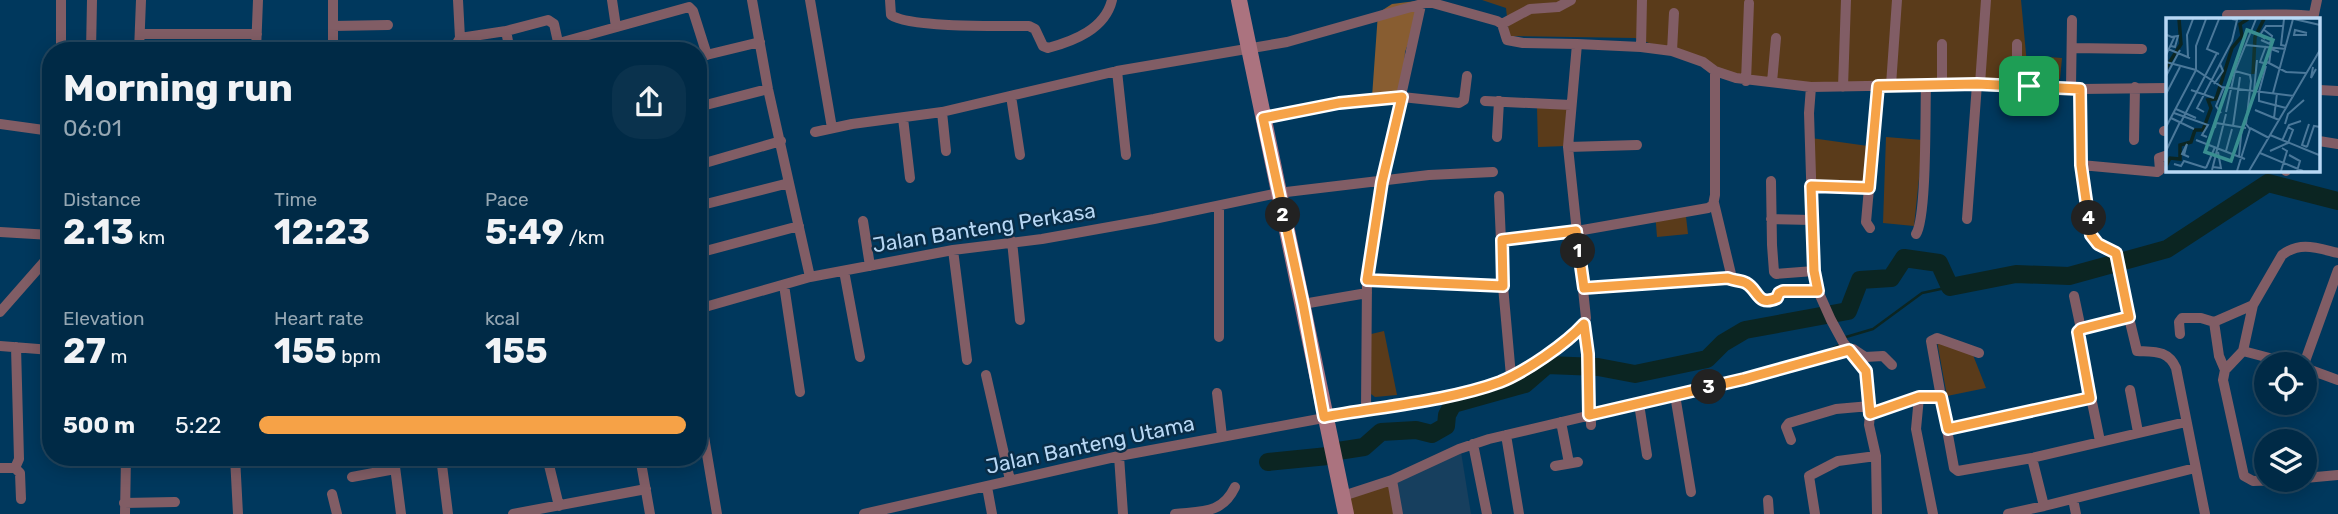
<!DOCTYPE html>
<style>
:root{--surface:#002a46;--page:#0a324d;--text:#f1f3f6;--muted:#95a7b3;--line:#22465f;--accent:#f6a247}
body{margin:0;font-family:Rubik,sans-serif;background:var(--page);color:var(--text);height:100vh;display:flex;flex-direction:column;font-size:26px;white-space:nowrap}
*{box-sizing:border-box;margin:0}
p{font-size:23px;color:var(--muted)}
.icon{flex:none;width:38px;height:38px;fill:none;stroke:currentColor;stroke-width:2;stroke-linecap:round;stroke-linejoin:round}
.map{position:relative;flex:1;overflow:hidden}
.side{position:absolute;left:42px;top:42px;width:665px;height:424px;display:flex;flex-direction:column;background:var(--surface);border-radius:28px;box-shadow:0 4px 18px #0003,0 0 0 2px var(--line)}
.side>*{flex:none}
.fabs{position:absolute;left:2254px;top:352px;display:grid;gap:14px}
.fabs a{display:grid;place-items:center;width:63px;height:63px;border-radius:50%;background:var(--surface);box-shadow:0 4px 18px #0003,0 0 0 2px var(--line);font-size:35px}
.pin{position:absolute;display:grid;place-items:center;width:60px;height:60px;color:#fff;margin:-30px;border-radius:14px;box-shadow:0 4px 10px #0006}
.km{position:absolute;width:35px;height:35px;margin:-18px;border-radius:50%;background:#222;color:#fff;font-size:19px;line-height:35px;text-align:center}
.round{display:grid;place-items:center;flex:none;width:74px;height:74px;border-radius:28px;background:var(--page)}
.overview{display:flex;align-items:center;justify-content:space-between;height:119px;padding:0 21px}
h1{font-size:38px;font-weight:700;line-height:52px}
.metrics{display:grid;grid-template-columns:repeat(3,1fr);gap:10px;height:119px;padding:7px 21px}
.metrics div{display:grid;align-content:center}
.metrics b{font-size:35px;font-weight:700}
.metrics small{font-size:19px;font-weight:400}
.metrics p{font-size:19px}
ul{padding:0 21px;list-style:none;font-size:23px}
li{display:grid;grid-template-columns:112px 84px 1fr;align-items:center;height:52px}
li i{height:18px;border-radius:9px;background:var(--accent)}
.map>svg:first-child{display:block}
.built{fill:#173f5e}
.green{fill:#5a3b1a}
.forest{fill:#885d31}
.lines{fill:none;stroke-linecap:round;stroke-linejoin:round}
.stream{stroke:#0b2522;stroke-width:2.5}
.river{stroke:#0b2522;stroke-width:18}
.minor{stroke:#815d65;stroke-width:10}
.secondary{stroke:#ab737f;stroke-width:16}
.route-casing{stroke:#fff;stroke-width:14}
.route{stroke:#f6a247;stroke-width:9}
.labels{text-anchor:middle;stroke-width:5;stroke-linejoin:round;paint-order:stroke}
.street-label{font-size:21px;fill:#b8d8f5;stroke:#082d48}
.inset-river{fill:none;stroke:#0b2522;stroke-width:3.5}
.inset-road{fill:none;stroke:#4a789a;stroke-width:2}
.view{fill:#398e90;fill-opacity:0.15;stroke:#398e90;stroke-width:3.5}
.inset-edge{fill:none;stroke:#b8d8f5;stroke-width:3.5}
</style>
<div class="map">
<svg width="2338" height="514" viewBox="0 0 2338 514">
<rect width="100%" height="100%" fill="#00385d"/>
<path class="built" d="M1461,452L1471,514H1401L1396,482Z"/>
<path class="green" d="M1482,0H2021L2029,86L1843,87L1715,71L1702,62L1635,38L1509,36L1506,8Z
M2035,56L2062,58L2060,79L2033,77Z
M1569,106L1566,146L1538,147L1537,107Z
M1886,137L1923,140L1914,226L1883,223Z
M1811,138L1868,146L1866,188L1811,186Z
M1685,208L1688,234L1657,237L1655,212Z
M1384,331L1397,395L1375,397L1367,391V335Z
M1937,341L1973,355L1986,388L1947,396Z
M1391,481L1397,514H1349L1346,496Z"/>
<path class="forest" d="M1424,0L1405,52L1403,91L1372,97L1378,13L1392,4Z"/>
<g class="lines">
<path class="stream" d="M1846,337L1873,329L1922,293L1950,287
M1827,351L1840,345"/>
<path class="river" d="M1338,451L1364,447L1381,432L1416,430L1432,434L1446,426L1447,415L1453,404L1525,384L1547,365L1598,367L1635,374L1707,359L1723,343L1745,330L1848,311L1860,280L1891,278L1904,258L1939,263L1950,287L2016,274L2069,276L2167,249L2268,183L2338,201
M1268,462L1328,456"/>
<path class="minor" d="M333,0V51
M612,0L616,27
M752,0L768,89L810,277
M810,0L832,128
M890,0L891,15C909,28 1002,26 1029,26L1035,29L1043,46L1048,48C1074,41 1105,29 1112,0
M2227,15C2257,15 2284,13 2313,16
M2313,19L2317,0
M1502,24L1530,9L1558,7L1571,0
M333,26L388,25
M506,31L510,51
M140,34H257
M460,38L506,31L548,20L554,24L560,51
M559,43L689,7L693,11L707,55
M1641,47L1642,0
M2072,48L2142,49
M61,51V0
M91,51L92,0
M139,51L141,0
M256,51L258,0
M457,51L456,45L460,38L458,0
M1672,51L1674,13
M698,57L760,42
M1117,71L1126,155
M1746,81L1749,3
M1772,82L1776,38
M1980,84L1986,0
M1891,85L1897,0
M1942,85V44
M2017,86V44
M1811,87L1809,113L1814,271L1818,291L1831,320L1843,342L1866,371L1870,414
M1843,87L1846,0
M2071,87L2072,20
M2080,89L2081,165L2091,235L2097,244L2116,253L2117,268L2137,351C2155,352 2168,350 2176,368L2205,514
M2319,90L2338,91
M1011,96L1020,155
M1485,101L1571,105
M698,107L768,89
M942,112L946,151
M903,118L910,178
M1263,118L1365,99L1402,97L1459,103L1464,100L1467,76
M0,124L51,131
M2164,131L2168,130
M815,132L852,124L942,112L1117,71L1287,42L1429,2L1497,21L1502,24L1507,40L1523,43L1577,44
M1497,137L1499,101
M2134,140L2135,87
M2319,141L2338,144
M1568,147L1637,145
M698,165L781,141
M2081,165L2157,172L2160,170L2159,158L2168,155
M2286,171V170
M1771,181L1772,245L1774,272L1776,274L1814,271
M1811,186L1869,188
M1499,196L1503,286L1511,376
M698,206L789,183
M1771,219L1812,220
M1967,219L1977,84
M863,221L870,266
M1870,228L1866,222L1878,86
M0,232L51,235
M1916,234C1927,217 1925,112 1926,85
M1502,240L1560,234L1708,208L1713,205L1715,195V71
M1012,241L1020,320
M953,250L967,360
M698,253L799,226
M844,271L860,357
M1728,278L1747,283L1759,297L1766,300H1774L1783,291H1818
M1367,280L1503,286
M784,285L800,392
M1584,288L1728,278L1731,274L1714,203
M2074,296L2081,329
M1303,304L1367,293
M698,309L810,277L953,250L1042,239L1154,219L1278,193L1429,175L1493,172
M0,312L51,254
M1584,324L1589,353L1591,425
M2180,334L2179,322L2182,318H2201L2214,322
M1219,337V207
M0,346L51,350
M2243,351L2292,364
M2304,364L2338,270
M2305,368L2338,380
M2225,370L2219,356L2214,322L2253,305
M986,375L1010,480
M2130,390L2138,432
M1217,393L1222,436
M1675,395L1691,492
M1919,397L1916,429L1933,514
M1941,397L1931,341L1937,338L1979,353
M698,401L717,514
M1639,404L1647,455
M1366,409L1367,280L1382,182L1421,5
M1561,422L1569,463
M1948,429L2090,398
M1506,435L1519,514
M1791,440L1786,427L1789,423L1836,409L1870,406
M2100,441L2078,334L2081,329L2129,317
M49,443H51
M1473,444L1487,514
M1119,456L1123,514
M235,457L238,514
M441,457L448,514
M547,457L559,506
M640,457L650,514
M2032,458L2044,506L2195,468
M394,459L401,514
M1555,466L1578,462
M0,468H15L19,459L16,347
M15,468L20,473L21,499
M352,477L395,469
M2305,478L2338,475
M1392,480L1398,514
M2282,480L2253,481L2244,476L2223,380L2225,370L2243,351L2253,305L2282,255C2300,241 2317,248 2338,253
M987,487L992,514
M332,494L337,514
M1343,496L1392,480L1459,449L1489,439L1744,379L1849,350L1853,349L1865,357L1883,356L1892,365
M2073,499L2076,514
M1768,500L1769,514
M124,503L175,502
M125,514L126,457
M513,514L646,489
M864,514L1119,456L1448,395C1465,391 1484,388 1501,382C1518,375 1582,334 1586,318L1568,147L1577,44L1641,47L1672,51L1703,62L1715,71L1736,78L1811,87L1977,84L2080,89L2168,88
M1175,514C1203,511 1222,514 1235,487
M1815,514L1809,476L1838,461L1876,456
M1877,514L1876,456L1869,425L1870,414L1919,397H1941L1954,468L1958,471L2032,458L2186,422
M2008,514L2044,506"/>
<path class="secondary" d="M1239,0L1346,514"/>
</g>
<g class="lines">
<defs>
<path id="route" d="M1977,84L2080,89L2081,165L2091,235L2098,244L2116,253L2129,317L2081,329L2078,332L2090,398L1948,429L1941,397H1919L1870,414L1866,371L1849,350L1744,379L1589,415L1588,354L1584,324C1566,344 1525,372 1500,382C1449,401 1378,407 1324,417L1303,304L1263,118L1339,103L1402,97L1382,182L1367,280L1503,286L1502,240L1576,231L1584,288L1728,278C1734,281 1741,280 1746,283C1759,290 1757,307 1777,298L1779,293L1783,291H1818L1814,271L1811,186L1869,188L1878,86Z"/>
</defs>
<use href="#route" class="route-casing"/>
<use href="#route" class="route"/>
</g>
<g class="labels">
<g class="street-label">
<text transform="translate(984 228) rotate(-9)" y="7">Jalan Banteng Perkasa</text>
<text transform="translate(1090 445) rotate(-12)" y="7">Jalan Banteng Utama</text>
</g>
</g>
<g transform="translate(2166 18)">
<rect width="154" height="154" fill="#00385d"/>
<path class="inset-river" d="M0,50L15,26L13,1M87,56L89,19L98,1M0,148L4,140L14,141V127L25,124L29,112H37L45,90L42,82L50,81L66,30L76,18L74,6L82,1"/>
<path class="inset-road" d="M53,1L41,31L53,36M118,1L115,27L120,28M128,1L154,7M141,17H128L129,12L141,15M5,19L12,18L9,29L5,28M99,21L94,17L100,8H117M95,22L104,26L106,18L97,11M80,27L120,31M100,28L94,44L101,46M2,31L24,40M0,37L8,20L1,17M22,39L21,17L27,1M0,44L30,52L56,69L128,78M101,44L120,54L140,55M103,46L105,31L113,34M147,49L145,60L150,51M0,58L14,32M48,66L57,53L54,46M25,72L48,80M88,73L91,42M93,74V83L120,90M93,74L100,48M107,75L127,1M0,76L14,49M10,91L30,100M89,92L113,102M38,94L31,90L66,23L71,2L66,1M60,94L69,53M8,95L42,107L36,117L41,119M55,95L50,88L58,69M5,100L28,111M108,100L111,75M15,104L51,35M119,106L122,96L138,82M67,108L74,59M0,109L30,52V28L40,1M49,110L50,105L80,110M84,110L103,120M104,117L153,137M30,122L79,141M116,123L123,107L135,103M141,129L148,108L154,109M141,129L136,127L143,106M0,133L14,104M60,133L66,111M104,133L122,125L127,112L122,109M94,135L137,153M18,137L21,126L16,136L23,139M123,137L134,143L131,153M73,138L76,109M8,146L15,148L18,143L40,150M47,149L55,150L52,134M40,150L49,129M46,152L60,96M71,153L84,111L80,106L85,63L84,57L69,53L90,1M83,153L154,32M115,153L121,133L116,130"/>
<path class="view" d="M81,12L107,22L65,143L39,134Z"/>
<rect width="154" height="154" class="inset-edge"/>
</g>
</svg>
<div class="fabs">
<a><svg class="icon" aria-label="locate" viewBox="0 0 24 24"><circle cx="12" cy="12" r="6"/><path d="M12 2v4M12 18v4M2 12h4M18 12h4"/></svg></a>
<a><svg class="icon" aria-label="layers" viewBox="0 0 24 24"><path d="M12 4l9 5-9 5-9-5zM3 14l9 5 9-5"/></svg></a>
</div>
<div class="pin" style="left:2029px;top:86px;background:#1e9e55"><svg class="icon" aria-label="arrive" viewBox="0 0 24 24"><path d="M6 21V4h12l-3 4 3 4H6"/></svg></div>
<b class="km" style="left:1578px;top:251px">1</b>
<b class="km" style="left:1283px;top:215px">2</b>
<b class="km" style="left:1709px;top:387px">3</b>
<b class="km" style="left:2089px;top:218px">4</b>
<section class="side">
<div class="overview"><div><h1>Morning run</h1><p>06:01</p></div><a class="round"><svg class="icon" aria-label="share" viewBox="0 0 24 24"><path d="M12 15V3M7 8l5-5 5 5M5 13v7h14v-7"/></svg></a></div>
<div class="metrics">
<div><p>Distance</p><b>2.13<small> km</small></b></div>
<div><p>Time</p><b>12:23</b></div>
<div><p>Pace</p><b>5:49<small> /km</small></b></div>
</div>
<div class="metrics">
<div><p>Elevation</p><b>27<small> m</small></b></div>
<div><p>Heart rate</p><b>155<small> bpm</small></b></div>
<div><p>kcal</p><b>155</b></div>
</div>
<ul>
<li><b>500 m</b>5:22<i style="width:100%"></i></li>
</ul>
</section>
</div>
